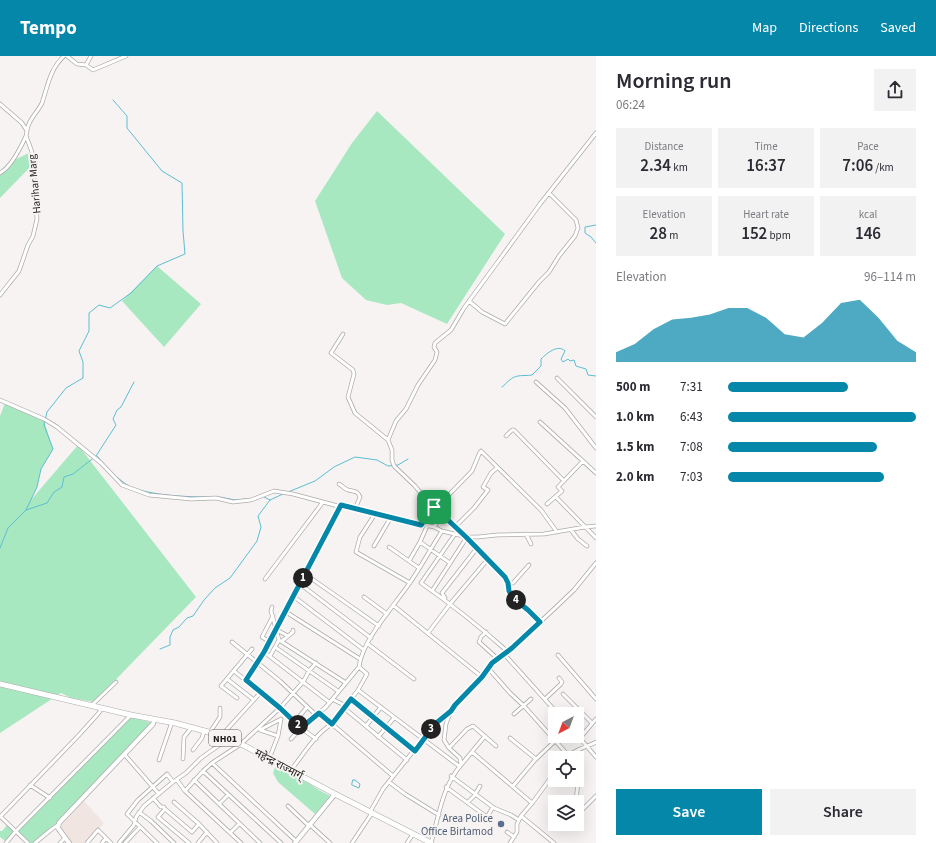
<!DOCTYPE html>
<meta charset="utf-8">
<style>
:root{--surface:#fff;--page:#f2f2f3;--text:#2b2b33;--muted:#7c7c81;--accent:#0487a9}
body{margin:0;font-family:"Source Sans 3","Noto Sans Devanagari",sans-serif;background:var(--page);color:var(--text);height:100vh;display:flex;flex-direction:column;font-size:15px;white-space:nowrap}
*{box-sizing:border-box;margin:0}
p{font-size:13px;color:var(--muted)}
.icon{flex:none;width:22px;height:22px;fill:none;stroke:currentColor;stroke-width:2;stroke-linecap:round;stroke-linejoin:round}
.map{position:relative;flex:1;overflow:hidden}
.sheet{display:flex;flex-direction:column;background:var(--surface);width:340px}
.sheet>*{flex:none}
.needle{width:26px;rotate:221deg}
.tools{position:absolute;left:548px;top:651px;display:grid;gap:8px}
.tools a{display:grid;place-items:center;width:36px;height:36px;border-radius:0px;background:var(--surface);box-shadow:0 4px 16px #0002;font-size:20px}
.pin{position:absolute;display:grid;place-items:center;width:34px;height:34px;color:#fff;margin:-17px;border-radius:8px;box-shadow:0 2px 6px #0006}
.km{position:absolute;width:20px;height:20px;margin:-10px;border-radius:50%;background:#222;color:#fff;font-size:11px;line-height:20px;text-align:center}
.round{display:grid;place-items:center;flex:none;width:42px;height:42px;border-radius:0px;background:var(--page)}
.overview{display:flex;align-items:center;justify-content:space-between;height:68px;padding:0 20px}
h1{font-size:22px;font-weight:600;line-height:30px}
.metrics{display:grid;grid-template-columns:repeat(3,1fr);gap:6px;height:68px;padding:4px 20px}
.metrics div{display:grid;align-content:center;border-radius:0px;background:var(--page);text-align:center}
.metrics b{font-size:17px;font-weight:600}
.metrics small{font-size:11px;font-weight:400}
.metrics p{font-size:11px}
.chart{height:112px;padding:8px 20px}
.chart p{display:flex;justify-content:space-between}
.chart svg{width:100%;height:72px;margin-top:4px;fill:var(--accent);opacity:.7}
.primary-button{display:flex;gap:8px;margin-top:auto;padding:8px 20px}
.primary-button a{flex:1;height:46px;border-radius:0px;background:var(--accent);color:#fff;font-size:16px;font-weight:600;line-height:46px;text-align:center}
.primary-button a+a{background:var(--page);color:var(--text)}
ul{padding:0 20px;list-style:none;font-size:13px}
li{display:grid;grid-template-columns:64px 48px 1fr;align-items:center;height:30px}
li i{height:10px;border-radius:5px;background:var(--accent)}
header{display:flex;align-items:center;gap:24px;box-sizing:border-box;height:56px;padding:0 20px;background:var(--accent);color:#fff}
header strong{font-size:19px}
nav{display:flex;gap:22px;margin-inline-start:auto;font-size:14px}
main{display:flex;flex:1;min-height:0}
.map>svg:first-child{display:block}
.built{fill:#f0e5e0}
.green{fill:#a8e8c1}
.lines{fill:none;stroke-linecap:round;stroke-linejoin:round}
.stream{stroke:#5cbed3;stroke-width:1}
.street-casing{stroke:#aeabaa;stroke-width:4.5}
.secondary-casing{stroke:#aeabaa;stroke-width:5.5}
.highway-casing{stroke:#aeabaa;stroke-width:6}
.street{stroke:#fff;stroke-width:3}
.secondary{stroke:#fff;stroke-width:4}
.highway{stroke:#fff;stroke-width:5}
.route-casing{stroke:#fff;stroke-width:8}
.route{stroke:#0487a9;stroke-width:5}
.service-dot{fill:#5c6f8a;stroke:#f7f3f2;stroke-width:1.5}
.labels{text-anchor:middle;stroke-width:4;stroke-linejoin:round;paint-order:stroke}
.shield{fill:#f7f3f2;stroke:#5f5d5c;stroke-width:1}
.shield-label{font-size:10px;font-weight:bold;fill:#1e1d1c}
.street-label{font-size:11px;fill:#1e1d1c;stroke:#f7f3f2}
.service-label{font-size:11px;fill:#4e5e75;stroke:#f7f3f2;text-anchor:end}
</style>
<header>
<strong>Tempo</strong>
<nav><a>Map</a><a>Directions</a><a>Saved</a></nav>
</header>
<main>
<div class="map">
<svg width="596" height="787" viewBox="0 0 596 787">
<rect width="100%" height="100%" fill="#f7f3f2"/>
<path class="built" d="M84,745L104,767L85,787H70L60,771Z"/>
<path class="green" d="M377,55L505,178L447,268L401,247L387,249L366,244L342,222L315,145L352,87Z
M33,95L35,106L0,142V117L12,105Z
M157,210L201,248L164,291L122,245Z
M5,347L44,365L53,393L41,413L37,431L30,445L78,389L196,541L94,646L71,642L61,637L0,677V360Z
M131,661L153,667L37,787H29L17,775Z
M275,711C287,712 298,721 308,727C315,732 323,736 330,740L315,758L278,726L273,717Z
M7,769L14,776L5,785L0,781V775H2Z"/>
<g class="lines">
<path class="stream" d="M596,169L585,171V177L591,181L596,187
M502,331C507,327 511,321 518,320C523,319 527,320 532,319L541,310V303C547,297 558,288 565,295L561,303L563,306L568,303L570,305L574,304L576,310L586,313L588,319L596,320
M97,400C105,409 113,419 123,426C140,440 189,441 210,441
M288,436L315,425L334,411L355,401L377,404L388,410L398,409L408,403
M220,441L235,444L246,443
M264,441L270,444
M26,454L37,431L41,413L53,393L44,369L47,356L66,332L83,322V306L79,295L89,275V257L99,249L110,252L131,237L157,210L185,198L183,175L182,127L162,115L127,72V60L113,44
M0,492L8,472L26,454L47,447L54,436L62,431L64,421L73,418L96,400L116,369L113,363L117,354L121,351L134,326
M160,593L170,589V581L173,574L179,571L187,562L193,560L204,544L215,532L230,522L257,485L261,471L258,460L270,444L283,438
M353,724H355L360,728L359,732L352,729Z"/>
<defs>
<path id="street" d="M67,0L77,8L86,9L93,14L126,0
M86,9L91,0
M0,48L22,67L27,75
M0,117C11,111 21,91 26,80C27,76 27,71 29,68C32,60 39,54 42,47C48,29 50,13 64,0
M0,239L19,215L28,189L33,180L37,163L32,96L26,80
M469,245L482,256L505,268L539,226L549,216L559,200L575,180L578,172L576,164L549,137
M343,278L331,297L353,314L354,318L348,341L355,357L388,384L392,394V404L394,410L415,430L428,446L467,481L505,521C507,526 507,532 509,536C512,543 534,560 540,566
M557,322L596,361
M536,326L565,352L596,392
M0,344L44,363L57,371L101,407L122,429L149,439L191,443L216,442L233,446L251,444L274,435L293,438L338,450L341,449L434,471L442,475L467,481H478L497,479L544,478L585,471L596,470
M540,366L596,417
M506,380L512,374H514L564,425
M388,384L396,365L406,353L418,329L435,304L437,296L434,291L435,287L451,274L464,252L497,207L540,148L596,77
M481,395L541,454L557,476
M339,428C341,429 345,433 348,434C355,436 357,434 360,441L355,453
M556,441L596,482
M547,448L562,435L558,431L583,405
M435,453L472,415L480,396
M375,458L360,481L356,496L410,527
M426,461L437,466
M421,469L434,451
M434,471L442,459
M455,471L474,452L488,434L483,431L491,417L497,412
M571,474L578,483L587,490
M455,478L421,527C451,548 480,571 507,595
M526,478L531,488
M420,486L450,507
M374,490L391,461
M389,491L419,512
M409,505L420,486L427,470
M305,518L379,570
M265,523L323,446
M508,527H513L529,509
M300,528L371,582
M432,535L467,481
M293,540L364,594
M364,541L387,558
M445,542L442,537L477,492
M394,550L482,621
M272,551L271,555L279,584
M286,556L360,603
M277,574L288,580
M486,576L481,581L479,586L498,603
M428,577L450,548L488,503
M282,585L293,576V574
M232,586L280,625L316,659
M270,586L262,581L273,560
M368,588L414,623
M275,591L338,635
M264,596L329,646
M504,598L558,658
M558,599L596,643
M270,600L279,584L346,627
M488,612L510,637L524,650L568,699
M234,615L280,652L301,672L316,683
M227,623L254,644
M246,624L264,596L341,449
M358,634L459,710
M563,638L592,667
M237,642L221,630L252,593
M351,643L415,695
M545,643L561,628L562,626L559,622
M334,644L346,650
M92,649L116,626
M344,652L407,704
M319,657L393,720
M514,658L531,643
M295,666L307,651
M366,670L381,651
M260,674L281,663
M260,674L278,680
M210,676L220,661V652
M577,679L596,701
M221,680L261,636
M378,681L394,662
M510,682L536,703
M580,682L596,663
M291,683L301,672L326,651L359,611C362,584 394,550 409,528C421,511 431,492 442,475
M449,692L467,673L473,670L496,690
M193,694L202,682L204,675
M472,696L532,747
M125,699L159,738
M566,702C573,694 587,691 596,686
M183,703L184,681L192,671
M269,703L278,680L281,663
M159,704L172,666
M212,707L203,715L281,787
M461,709L485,680
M291,714C303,699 315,678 332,668L358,634L367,618L359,611
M451,720L494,752L511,759L519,764
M177,724L185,735L241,787
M194,724L260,787
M389,726L405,738L439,759
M30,729L50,742
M513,730L535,704L555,685
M446,731L491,764
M185,735L203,715
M153,742L161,751H164
M174,746L199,768L217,787
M468,746L474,740L480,730
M576,746L578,725L577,714
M219,748L228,739
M288,750L308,769
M139,756L151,765L174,787
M370,756L383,733L435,668L451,655
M578,758L596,740
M521,760L554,787
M0,761L79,679L98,658L102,652
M1,761L28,787
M487,761L493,751
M309,768L330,787
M507,776L514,781
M230,777L239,768
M296,785L212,707L241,688L280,652L303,626L309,615L316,607
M6,787L16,775L131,659
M35,787L52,773L58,769
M60,787L65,782
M87,787L98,774L111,787
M102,787L106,782
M119,787L134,769L136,761L144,750L173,726L186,717L201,702L228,683
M125,787L140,771
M157,787L127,758L138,744L167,718L173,726
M189,787L158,761L165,753L192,776L199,768
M198,787L207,776
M352,787L372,757
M407,787L413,778
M431,787C439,760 442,731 461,709L460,702L449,692L444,684L446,668L451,655L455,649L482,621L492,607L512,592L553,554L574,534L596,507
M510,787L517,776V768L521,760L533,746L555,716"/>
<path id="secondary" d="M69,787L58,772L59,767L153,668L154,664
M295,787L335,738"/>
<path id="highway" d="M0,628L131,659L175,667L212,677L245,690L335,738L431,787"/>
</defs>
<use href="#street" class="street-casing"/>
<use href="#secondary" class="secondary-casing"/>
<use href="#highway" class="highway-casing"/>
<use href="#street" class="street"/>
<use href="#secondary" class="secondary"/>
<use href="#highway" class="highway"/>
</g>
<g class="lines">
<defs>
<path id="route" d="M341,449L421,469L434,451L466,481L505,521L508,527L509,535L512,541L528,554L540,566L512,592L492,607L482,621L455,649L451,655L435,668L415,695L351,643L332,668L319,657L301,672L280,652L246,624L264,596Z"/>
</defs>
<use href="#route" class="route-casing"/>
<use href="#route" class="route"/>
</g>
<circle class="service-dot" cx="501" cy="768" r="4"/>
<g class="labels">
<rect class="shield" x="209" y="674" width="32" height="16" rx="3"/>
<g class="shield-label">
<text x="225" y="686">NH01</text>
</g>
<g class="street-label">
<text transform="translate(34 128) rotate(-95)" y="4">Harihar Marg</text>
<text transform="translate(279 708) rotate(28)" y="4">महेन्द्र राज्मार्ग्</text>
</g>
<g class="service-label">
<text x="493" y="766">Area Police<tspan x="493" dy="13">Office Birtamod</tspan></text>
</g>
</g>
</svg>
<div class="tools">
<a><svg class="needle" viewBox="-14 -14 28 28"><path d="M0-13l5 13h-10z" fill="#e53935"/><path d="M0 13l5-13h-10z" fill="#7c7c81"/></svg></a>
<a><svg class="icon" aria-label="locate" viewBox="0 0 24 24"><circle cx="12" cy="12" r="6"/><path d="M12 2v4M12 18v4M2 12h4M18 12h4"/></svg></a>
<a><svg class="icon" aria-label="layers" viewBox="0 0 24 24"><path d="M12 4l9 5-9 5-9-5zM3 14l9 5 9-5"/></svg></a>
</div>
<div class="pin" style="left:434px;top:451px;background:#1e9e55"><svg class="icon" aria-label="arrive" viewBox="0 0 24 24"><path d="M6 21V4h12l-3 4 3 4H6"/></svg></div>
<b class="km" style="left:303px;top:522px">1</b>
<b class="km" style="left:298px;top:669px">2</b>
<b class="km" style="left:431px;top:673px">3</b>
<b class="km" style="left:516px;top:544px">4</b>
</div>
<section class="sheet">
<div class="overview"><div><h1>Morning run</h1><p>06:24</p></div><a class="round"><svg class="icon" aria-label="share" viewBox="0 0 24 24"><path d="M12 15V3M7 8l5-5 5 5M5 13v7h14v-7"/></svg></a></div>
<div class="metrics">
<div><p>Distance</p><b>2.34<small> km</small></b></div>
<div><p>Time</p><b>16:37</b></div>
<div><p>Pace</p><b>7:06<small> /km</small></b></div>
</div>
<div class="metrics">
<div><p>Elevation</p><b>28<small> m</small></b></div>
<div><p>Heart rate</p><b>152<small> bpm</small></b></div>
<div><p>kcal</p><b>146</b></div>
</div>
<div class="chart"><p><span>Elevation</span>96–114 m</p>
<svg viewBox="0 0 160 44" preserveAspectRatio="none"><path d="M0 44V38L10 33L20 24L30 18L40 17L50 15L60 11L70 11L80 17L90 27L100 29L110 20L120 8L130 6L140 17L150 31L160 38V44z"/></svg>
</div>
<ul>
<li><b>500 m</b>7:31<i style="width:64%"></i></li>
<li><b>1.0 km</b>6:43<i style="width:100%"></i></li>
<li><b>1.5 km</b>7:08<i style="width:79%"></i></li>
<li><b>2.0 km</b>7:03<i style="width:83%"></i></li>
</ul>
<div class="primary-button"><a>Save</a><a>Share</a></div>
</section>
</main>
